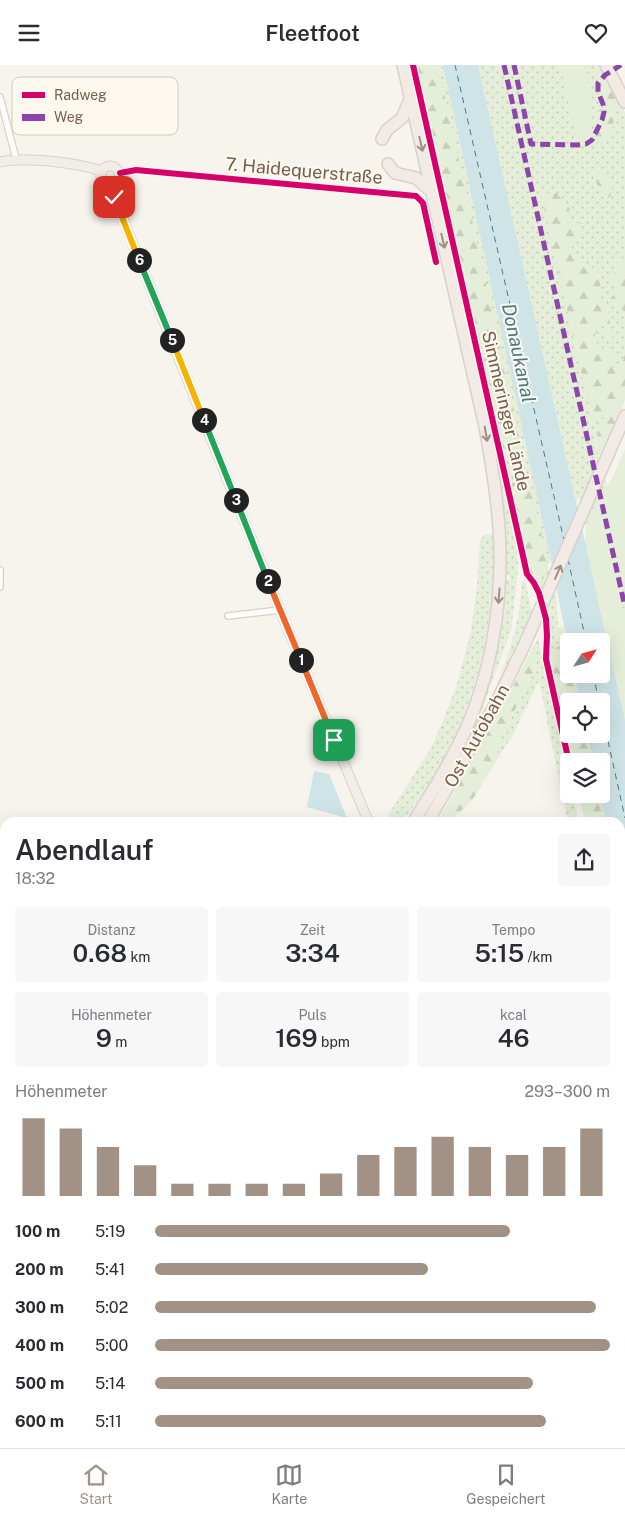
<!DOCTYPE html>
<html lang="de">
<meta charset="utf-8">
<style>
:root{--surface:#fff;--page:#f7f7f7;--text:#2b2b33;--muted:#7c7c81;--line:#e1e1e2;--accent:#a29285}
body{margin:0;font-family:"Public Sans",sans-serif;background:var(--page);color:var(--text);height:100vh;display:flex;flex-direction:column;font-size:19px;white-space:nowrap}
*{box-sizing:border-box;margin:0}
p{font-size:16px;color:var(--muted)}
.icon{flex:none;width:28px;height:28px;fill:none;stroke:currentColor;stroke-width:2;stroke-linecap:round;stroke-linejoin:round}
.map{position:relative;flex:1;overflow:hidden}
.sheet{position:absolute;left:0px;top:752px;width:625px;height:631px;display:flex;flex-direction:column;background:var(--surface);border-radius:15px 15px 0 0;box-shadow:0 5px 20px #0002}
.sheet>*{flex:none}
.needle{width:32px;rotate:54deg}
.tools{position:absolute;left:560px;top:568px;display:grid;gap:10px}
.tools a{display:grid;place-items:center;width:50px;height:50px;border-radius:5px;background:var(--surface);box-shadow:0 5px 20px #0002;font-size:25px}
.pin{position:absolute;display:grid;place-items:center;width:42px;height:42px;color:#fff;margin:-21px;border-radius:10px;box-shadow:0 2px 8px #0006}
.km{position:absolute;width:25px;height:25px;margin:-12px;border-radius:50%;background:#222;color:#fff;font-size:14px;line-height:25px;text-align:center}
.round{display:grid;place-items:center;flex:none;width:52px;height:52px;border-radius:5px;background:var(--page)}
.head{display:flex;align-items:center;justify-content:space-between;height:85px;padding:0 15px}
h1{font-size:28px;font-weight:600;line-height:38px}
.figures{display:grid;grid-template-columns:repeat(3,1fr);gap:8px;height:85px;padding:5px 15px}
.figures div{display:grid;align-content:center;border-radius:5px;background:var(--page);text-align:center}
.figures b{font-size:25px;font-weight:600}
.figures small{font-size:14px;font-weight:400}
.figures p{font-size:14px}
.chart{height:140px;padding:10px 15px}
.chart p{display:flex;justify-content:space-between}
.chart svg{width:100%;height:90px;margin-top:5px;stroke:var(--accent);stroke-width:6}
ul{padding:0 15px;list-style:none;font-size:16px}
li{display:grid;grid-template-columns:80px 60px 1fr;align-items:center;height:38px}
li i{height:12px;border-radius:6px;background:var(--accent)}
header{display:flex;justify-content:space-between;align-items:center;height:65px;padding:0 15px;background:var(--surface);font-size:22px;font-weight:600}
.tab-bar{display:flex;justify-content:space-around;align-items:center;height:70px;border-top:1px solid var(--line);background:var(--surface);font-size:14px;color:var(--muted)}
.tab-bar a{display:grid;justify-items:center;gap:2px}
.tab-bar .on{color:var(--accent)}
.map>svg:first-child{display:block}
.grass{fill:url(#grass-dots)}
.forest{fill:url(#forest-firs)}
.green{fill:#e4eed8}
.water{fill:#cfe4e7}
.lines{fill:none;stroke-linecap:round;stroke-linejoin:round}
.ferry{stroke:#487a87;stroke-width:1;stroke-dasharray:6 5;stroke-linecap:butt}
.minor-casing{stroke:#d6d1cb;stroke-width:8}
.primary-casing{stroke:#d8d1cb;stroke-width:11}
.motorway-casing{stroke:#d8d1cb;stroke-width:14}
.minor{stroke:#fefdfc;stroke-width:5.5}
.primary{stroke:#f2eee6;stroke-width:9}
.motorway{stroke:#f1eae5;stroke-width:11}
.rail-casing{stroke:#e5e3e5;stroke-width:4}
.rail{stroke:#fef9ef;stroke-width:2;stroke-dasharray:5.5;stroke-linecap:butt}
.motorway-bridge-casing{stroke:#d8d1cb;stroke-width:14;stroke-linecap:butt}
.motorway-bridge{stroke:#f1eae5;stroke-width:11}
.quiet{stroke:#8e44ad;stroke-width:5;stroke-dasharray:10 5;stroke-linecap:butt}
.cycleway-casing{stroke:#fef9ef;stroke-width:9}
.cycleway{stroke:#d6006c;stroke-width:6}
.oneway{stroke:#a08e82}
.split-1-casing{stroke:#fff;stroke-width:10}
.split-2-casing{stroke:#fff;stroke-width:10}
.split-3-casing{stroke:#fff;stroke-width:10}
.split-4-casing{stroke:#fff;stroke-width:10}
.split-5-casing{stroke:#fff;stroke-width:10}
.split-6-casing{stroke:#fff;stroke-width:10}
.split-7-casing{stroke:#fff;stroke-width:10}
.split-1{stroke:#f0652b;stroke-width:6}
.split-2{stroke:#f0652b;stroke-width:6}
.split-3{stroke:#22a559;stroke-width:6}
.split-4{stroke:#22a559;stroke-width:6}
.split-5{stroke:#f5b400;stroke-width:6}
.split-6{stroke:#22a559;stroke-width:6}
.split-7{stroke:#f5b400;stroke-width:6}
.labels{text-anchor:middle;stroke-width:4;stroke-linejoin:round;paint-order:stroke}
.street-label{font-size:18px;fill:#755d4d;stroke:#fef9ef}
.water-label{font-size:19px;font-style:italic;fill:#487a87;stroke:#fef9ef}
.key{fill:#fef9ef;stroke:#d5cabe;stroke-width:1}
.key-label{font-size:14px;fill:#755d4d}
</style>
<header><svg class="icon" aria-label="menu" viewBox="0 0 24 24"><path d="M4 6h16M4 12h16M4 18h16"/></svg>Fleetfoot<svg class="icon" aria-label="heart" viewBox="0 0 24 24"><path d="M12 20l-8-8c-3-5 5-10 8-4 3-6 11-1 8 4z"/></svg></header>
<div class="map">
<svg width="625" height="1383" viewBox="0 0 625 1383">
<defs>
<pattern id="grass-dots" width="8" height="8" patternUnits="userSpaceOnUse" patternTransform="scale(1.25)"><rect width="8" height="8" fill="#e4eed8"/><path d="M2 2h.1M6 6h.1" fill="none" stroke="#c7cebb" stroke-width="1.8" stroke-linecap="round"/></pattern>
<pattern id="forest-firs" width="22" height="20" patternUnits="userSpaceOnUse" patternTransform="scale(1.25)"><rect width="22" height="20" fill="#e4eed8"/><path d="M5 1l3.5 6h-7zM16 11l3.5 6h-7z" fill="#c7cebb"/></pattern>
</defs>
<rect width="100%" height="100%" fill="#f7f4ed"/>
<path class="grass" d="M438,0H443L551,495L547,499L531,419L524,411L520,424L509,413L502,382L510,397L519,405L527,404Z
M478,0H593L598,10L604,42L619,34L625,48V289L620,306L607,302L610,287L599,282L594,272L600,259L604,261L610,278L598,240L601,210L572,187V180L556,128L593,354L608,351L597,368L595,378L607,420L611,449L625,655L588,470L579,432L576,436Z
M443,153L515,472L518,498L517,515L511,565L474,667L421,757L419,758L460,686L504,516L511,514L508,510H505L504,493Z
M493,469L495,508H493C491,572 474,636 445,693C433,715 417,736 403,757H392L388,750L431,683L443,656L457,619L471,566L477,521L480,476L484,470Z
M549,505L556,530L558,562L555,565L561,579L548,590C551,564 546,537 534,513Z
M525,515L532,549L488,642C506,598 519,565 522,517Z
M538,573L569,713V729H572L579,757H568L539,616L513,670L500,690L495,685L537,601L531,586Z"/>
<path class="forest" d="M417,0H438L527,404C512,407 509,392 502,382Z
M593,0H601L619,34L611,68L595,80V48L604,42L598,10Z
M604,103L614,117L610,132L604,134L592,108Z
M549,127L556,128L570,144L564,157L582,158L580,175L572,180V187L601,210L598,240L607,241L613,275L610,278L604,275V261L600,259L594,272L599,282L610,287H617V295L608,302L620,306L625,289V334L620,349L599,391C593,371 597,368 607,351L592,355L542,132Z
M617,196L625,198V248L621,242L611,239L609,235L617,227L609,211L616,207Z
M524,410L531,419L549,505L534,513L529,504L509,413L520,423Z
M558,562H563L569,587V609H574L580,636H569V669H587L593,696H572L548,590L561,579L554,573L555,565Z
M531,586L537,600L495,685L500,690L471,737L448,757H437L508,631Z
M579,729H600L606,757H585Z
M620,821L625,844V934L620,912Z"/>
<path class="green" d="M560,0H587L591,72L576,75Z
M625,384V655L585,477L586,461L602,425L611,416Z"/>
<path class="water" d="M443,0H478L625,655V844L620,821V758L606,757L600,729H601V696H593L587,669H601V636H580L574,609H601V576H569V587L551,495Z
M314,706L329,709L347,753L307,742Z"/>
<g class="lines">
<path class="ferry" d="M455,0L564,475
M568,494L586,576
M593,609L599,636
M601,644L625,753"/>
<defs>
<path id="minor" d="M0,32L16,94
M120,108L136,105L416,131L423,138L436,197
M0,505V522
M228,551L280,545
M261,1379L262,1383"/>
<path id="primary" d="M0,97C25,91 77,98 102,106
M101 110a9 9 0 1 1 18 0a9 9 0 1 1-18 0Z
M112,119L116,137L280,545L369,758
M595,1379L596,1383
M11,1383L12,1379"/>
<path id="motorway" d="M403,0L485,362C491,395 497,429 499,464C504,541 490,624 452,692C440,715 426,736 413,758
M606,0L625,37
M382,74L387,65L402,53L411,32
M388,99L395,108L416,113L432,127
M427,758L495,640L523,583L625,351
M0,1011L5,1008
M0,1023L5,1020"/>
</defs>
<use href="#minor" class="minor-casing"/>
<use href="#primary" class="primary-casing"/>
<use href="#motorway" class="motorway-casing"/>
<use href="#minor" class="minor"/>
<use href="#primary" class="primary"/>
<use href="#motorway" class="motorway"/>
<defs>
<path id="rail" d="M544,1379V1383
M576,1379L577,1383"/>
</defs>
<use href="#rail" class="rail-casing"/>
<use href="#rail" class="rail"/>
<defs>
<path id="motorway-bridge" d="M0,1238L5,1232
M0,1260L5,1253"/>
</defs>
<use href="#motorway-bridge" class="motorway-bridge-casing"/>
<use href="#motorway-bridge" class="motorway-bridge"/>
<path class="quiet" d="M504,0L625,542
M514,0L531,79L577,80L586,79L592,75L602,55L604,47L603,39L598,27V18L605,10L621,0"/>
<defs>
<path id="cycleway" d="M413,0L523,491L527,509L534,518L539,528L546,554L547,571L546,594L569,697
M120,108L136,105L416,131L423,138L436,197"/>
</defs>
<use href="#cycleway" class="cycleway-casing"/>
<use href="#cycleway" class="cycleway"/>
</g>
<defs><path id="oneway-shaft" d="M-6 0H5M1.5-3L5.5 0L1.5 3" fill="none" stroke-width="1.6" stroke-linecap="round" stroke-linejoin="round" transform="scale(1.25)"/></defs>
<g class="oneway">
<use href="#oneway-shaft" transform="translate(421 79) rotate(77)"/>
<use href="#oneway-shaft" transform="translate(443 176) rotate(77)"/>
<use href="#oneway-shaft" transform="translate(486 369) rotate(80)"/>
<use href="#oneway-shaft" transform="translate(558 507) rotate(-66)"/>
<use href="#oneway-shaft" transform="translate(499 531) rotate(94)"/>
</g>
<g class="lines">
<defs>
<path id="split-1" d="M301,595L334,675"/>
<path id="split-2" d="M268,516L301,595"/>
<path id="split-3" d="M236,435L268,516"/>
<path id="split-4" d="M204,355L236,435"/>
<path id="split-5" d="M172,275L204,355"/>
<path id="split-6" d="M139,195L172,275"/>
<path id="split-7" d="M114,132L139,195"/>
</defs>
<use href="#split-1" class="split-1-casing"/>
<use href="#split-2" class="split-2-casing"/>
<use href="#split-3" class="split-3-casing"/>
<use href="#split-4" class="split-4-casing"/>
<use href="#split-5" class="split-5-casing"/>
<use href="#split-6" class="split-6-casing"/>
<use href="#split-7" class="split-7-casing"/>
<use href="#split-1" class="split-1"/>
<use href="#split-2" class="split-2"/>
<use href="#split-3" class="split-3"/>
<use href="#split-4" class="split-4"/>
<use href="#split-5" class="split-5"/>
<use href="#split-6" class="split-6"/>
<use href="#split-7" class="split-7"/>
</g>
<g class="labels">
<g class="street-label">
<text transform="translate(304 106) rotate(5)" y="6">7. Haidequerstraße</text>
<text transform="translate(506 346) rotate(77)" y="6">Simmeringer Lände</text>
<text transform="translate(477 671) rotate(-61)" y="6">Ost Autobahn</text>
</g>
<g class="water-label">
<text transform="translate(519 288) rotate(78)" y="7">Donaukanal</text>
</g>
</g>
<rect x="12" y="12" width="166" height="58" rx="8" class="key"/>
<rect x="22" y="27" width="23" height="6" fill="#d6006c"/>
<rect x="22" y="49" width="23" height="7" fill="#8e44ad"/>
<g class="key-label">
<text x="54" y="35">Radweg</text>
<text x="54" y="57">Weg</text>
</g>
</svg>
<div class="tools">
<a><svg class="needle" viewBox="-14 -14 28 28"><path d="M0-13l5 13h-10z" fill="#e53935"/><path d="M0 13l5-13h-10z" fill="#7c7c81"/></svg></a>
<a><svg class="icon" aria-label="locate" viewBox="0 0 24 24"><circle cx="12" cy="12" r="6"/><path d="M12 2v4M12 18v4M2 12h4M18 12h4"/></svg></a>
<a><svg class="icon" aria-label="layers" viewBox="0 0 24 24"><path d="M12 4l9 5-9 5-9-5zM3 14l9 5 9-5"/></svg></a>
</div>
<div class="pin" style="left:334px;top:675px;background:#1e9e55"><svg class="icon" aria-label="arrive" viewBox="0 0 24 24"><path d="M6 21V4h12l-3 4 3 4H6"/></svg></div>
<div class="pin" style="left:114px;top:132px;background:#d93025"><svg class="icon" aria-label="check" viewBox="0 0 24 24"><path d="M5 12l5 5 9-10"/></svg></div>
<b class="km" style="left:301px;top:595px">1</b>
<b class="km" style="left:268px;top:516px">2</b>
<b class="km" style="left:236px;top:435px">3</b>
<b class="km" style="left:204px;top:355px">4</b>
<b class="km" style="left:172px;top:275px">5</b>
<b class="km" style="left:139px;top:195px">6</b>
<section class="sheet">
<div class="head"><div><h1>Abendlauf</h1><p>18:32</p></div><a class="round"><svg class="icon" aria-label="share" viewBox="0 0 24 24"><path d="M12 15V3M7 8l5-5 5 5M5 13v7h14v-7"/></svg></a></div>
<div class="figures">
<div><p>Distanz</p><b>0.68<small> km</small></b></div>
<div><p>Zeit</p><b>3:34</b></div>
<div><p>Tempo</p><b>5:15<small> /km</small></b></div>
</div>
<div class="figures">
<div><p>Höhenmeter</p><b>9<small> m</small></b></div>
<div><p>Puls</p><b>169<small> bpm</small></b></div>
<div><p>kcal</p><b>46</b></div>
</div>
<div class="chart"><p><span>Höhenmeter</span>293–300 m</p>
<svg viewBox="0 0 160 44" preserveAspectRatio="none"><path d="M5 44V6M15 44V11M25 44V20M35 44V29M45 44V38M55 44V38M65 44V38M75 44V38M85 44V33M95 44V24M105 44V20M115 44V15M125 44V20M135 44V24M145 44V20M155 44V11"/></svg>
</div>
<ul>
<li><b>100 m</b>5:19<i style="width:78%"></i></li>
<li><b>200 m</b>5:41<i style="width:60%"></i></li>
<li><b>300 m</b>5:02<i style="width:97%"></i></li>
<li><b>400 m</b>5:00<i style="width:100%"></i></li>
<li><b>500 m</b>5:14<i style="width:83%"></i></li>
<li><b>600 m</b>5:11<i style="width:86%"></i></li>
</ul>
</section>
</div>
<nav class="tab-bar">
<a class="on"><svg class="icon" aria-label="home" viewBox="0 0 24 24"><path d="M3 11l9-7 9 7M6 9v11h12V9"/></svg>Start</a>
<a><svg class="icon" aria-label="map" viewBox="0 0 24 24"><path d="M3 6l6-2 6 2 6-2v14l-6 2-6-2-6 2zM9 4v14M15 6v14"/></svg>Karte</a>
<a><svg class="icon" aria-label="saved" viewBox="0 0 24 24"><path d="M7 4h10v16l-5-4-5 4z"/></svg>Gespeichert</a>
</nav>
